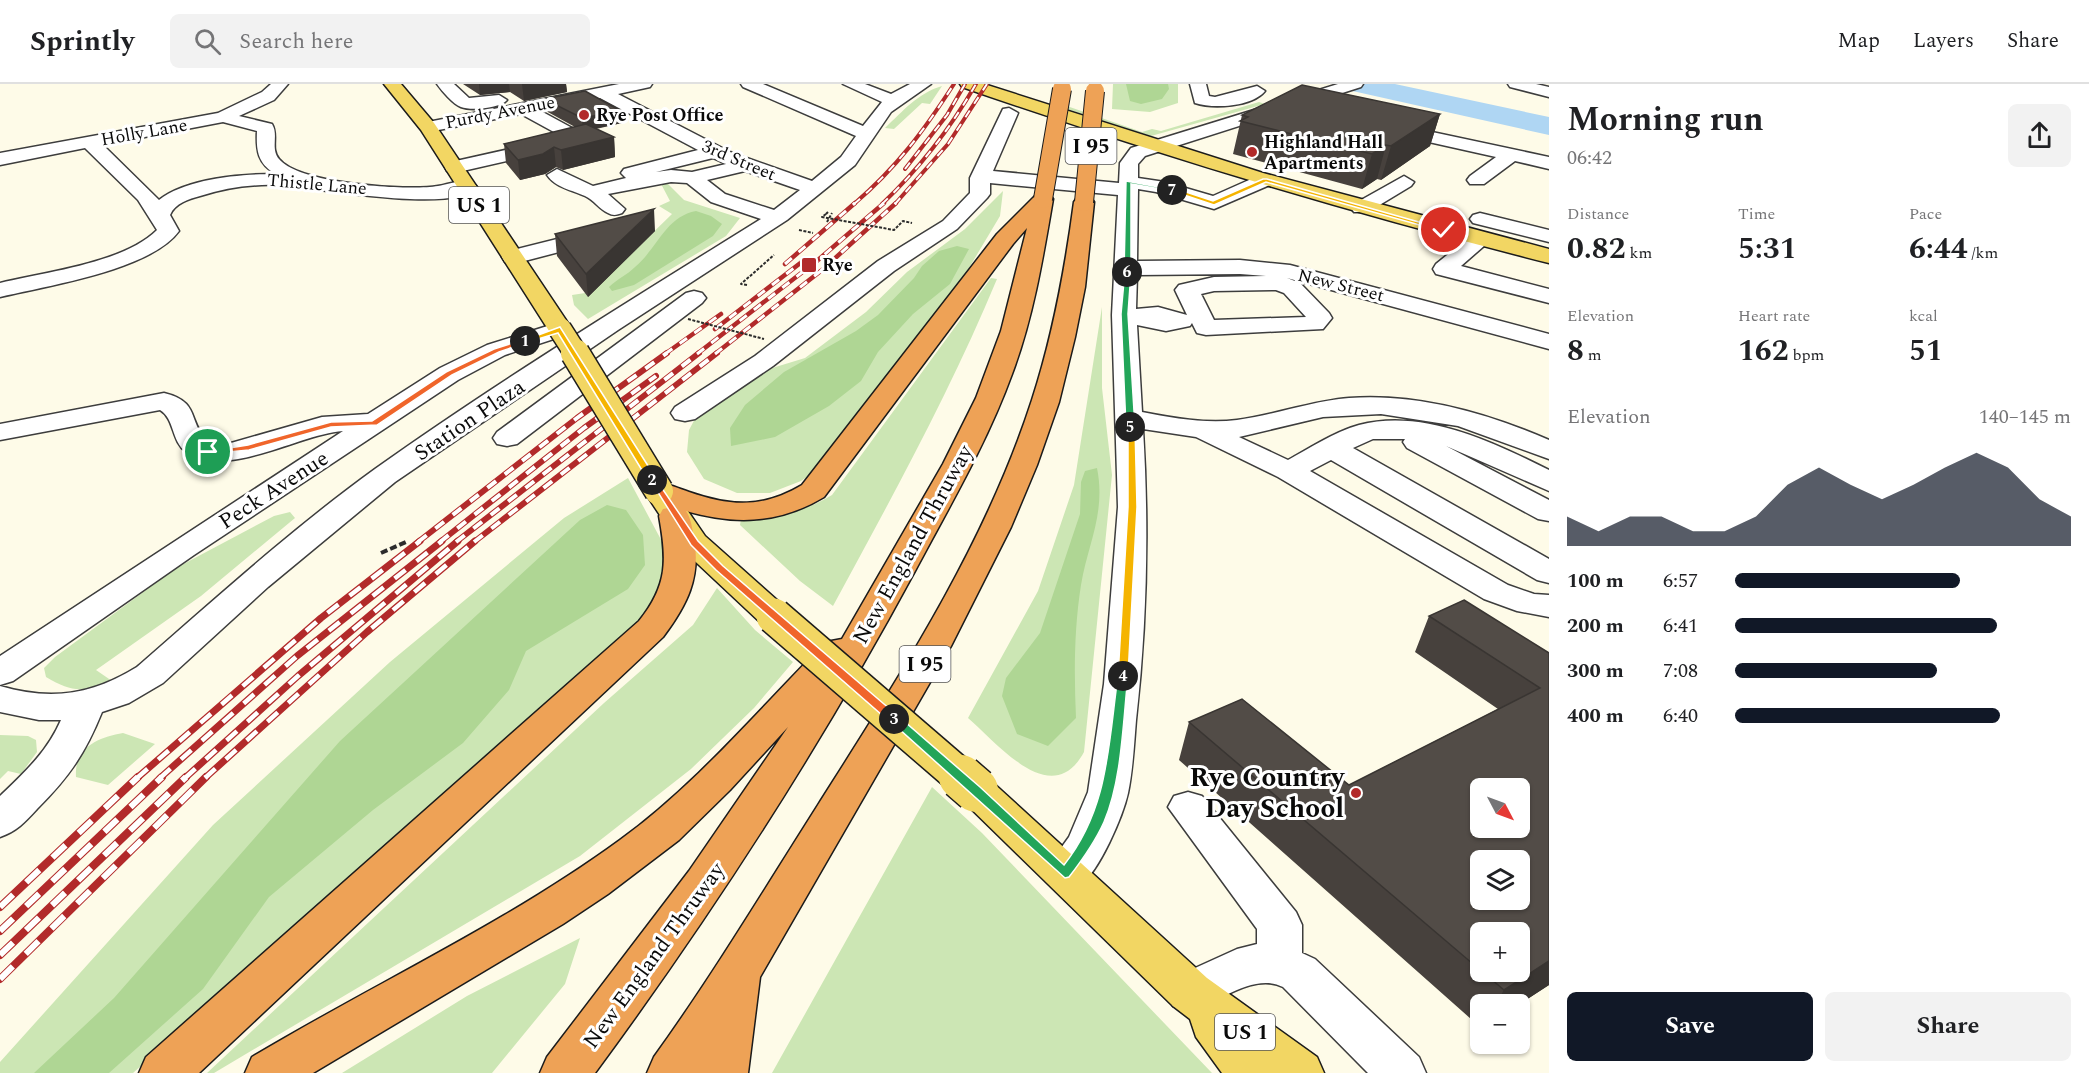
<!DOCTYPE html>
<meta charset="utf-8">
<style>
:root{--surface:#fff;--page:#f2f2f2;--text:#202124;--muted:#757577;--line:#e0e0e0;--accent:#111827}
body{margin:0;font-family:Spectral,serif;background:var(--page);color:var(--text);height:100vh;display:flex;flex-direction:column;font-size:22px;white-space:nowrap}
*{box-sizing:border-box;margin:0}
p{font-size:20px;color:var(--muted)}
.icon{flex:none;width:33px;height:33px;fill:none;stroke:currentColor;stroke-width:2;stroke-linecap:round;stroke-linejoin:round}
.map{position:relative;flex:1;overflow:hidden}
.sheet{display:flex;flex-direction:column;background:var(--surface);width:540px}
.sheet>*{flex:none}
.needle{width:39px;rotate:131deg}
.buttons{position:absolute;left:1470px;top:694px;display:grid;gap:12px}
.buttons a{display:grid;place-items:center;width:60px;height:60px;border-radius:9px;background:var(--surface);box-shadow:0 2px 4px #0004;font-size:30px}
.pin{position:absolute;display:grid;place-items:center;width:51px;height:51px;color:#fff;margin:-26px;border:3px solid #fff;border-radius:50%;box-shadow:0 2px 6px #0007}
.km{position:absolute;width:30px;height:30px;margin:-15px;border-radius:50%;background:#222;color:#fff;font-size:16px;line-height:30px;text-align:center}
.round{display:grid;place-items:center;flex:none;width:63px;height:63px;border-radius:9px;background:var(--page)}
.summary{display:flex;align-items:center;justify-content:space-between;height:102px;padding:0 18px}
h1{font-size:33px;font-weight:700;line-height:45px}
.metrics{display:grid;grid-template-columns:repeat(3,1fr);gap:9px;height:102px;padding:6px 18px}
.metrics div{display:grid;align-content:center}
.metrics b{font-size:30px;font-weight:700}
.metrics small{font-size:16px;font-weight:400}
.metrics p{font-size:16px}
.chart{height:168px;padding:12px 18px}
.chart p{display:flex;justify-content:space-between}
.chart svg{width:100%;height:108px;margin-top:6px;fill:var(--accent);opacity:.7}
.button{display:flex;gap:12px;margin-top:auto;padding:12px 18px}
.button a{flex:1;height:69px;border-radius:9px;background:var(--accent);color:#fff;font-size:24px;font-weight:700;line-height:69px;text-align:center}
.button a+a{background:var(--page);color:var(--text)}
ul{padding:0 18px;list-style:none;font-size:20px}
li{display:grid;grid-template-columns:96px 72px 1fr;align-items:center;height:45px}
li i{height:15px;border-radius:8px;background:var(--accent)}
header{display:flex;align-items:center;gap:36px;box-sizing:border-box;height:84px;padding:0 30px;background:var(--surface);border-bottom:2px solid var(--line)}
header strong{font-size:28px}
nav{display:flex;gap:33px;margin-inline-start:auto;font-size:21px}
.search{width:420px;height:54px;background:var(--page);display:flex;align-items:center;gap:15px;box-sizing:border-box;padding:0 21px;border-radius:9px;color:var(--muted);font-size:22px}
main{display:flex;flex:1;min-height:0}
.map>svg:first-child{display:block}
.green{fill:#cce6b4}
.forest{fill:#afd694}
.lines{fill:none;stroke-linecap:round;stroke-linejoin:round}
.river{fill:#afd6f3;fill-rule:evenodd}
.minor-casing{stroke:#3d3d3d;stroke-width:3}
.major-casing{stroke:#1b1b1b;stroke-width:3}
.highway-casing{stroke:#1b1b1b;stroke-width:3}
.path-far1{stroke:#2c2c2c;stroke-width:2;stroke-dasharray:3 1.5;stroke-linecap:butt}
.path{stroke:#2c2c2c;stroke-width:4;stroke-dasharray:7 3;stroke-linecap:butt}
.minor{fill:#fff;fill-rule:evenodd}
.major{fill:#f2d663;fill-rule:evenodd}
.highway{fill:#eea256;fill-rule:evenodd}
.rail-far4-casing{stroke:#b22a2a;stroke-width:4}
.rail-far3-casing{stroke:#b22a2a;stroke-width:4.5}
.rail-far2-casing{stroke:#b22a2a;stroke-width:6}
.rail-far1-casing{stroke:#b22a2a;stroke-width:7}
.rail-casing{stroke:#b22a2a;stroke-width:8}
.rail-far4{stroke:#fff;stroke-width:2;stroke-dasharray:8;stroke-linecap:butt}
.rail-far3{stroke:#fff;stroke-width:3;stroke-dasharray:9;stroke-linecap:butt}
.rail-far2{stroke:#fff;stroke-width:4;stroke-dasharray:11;stroke-linecap:butt}
.rail-far1{stroke:#fff;stroke-width:4.5;stroke-dasharray:14;stroke-linecap:butt}
.rail{stroke:#fff;stroke-width:6;stroke-dasharray:18;stroke-linecap:butt}
.major-bridge-far3-casing{stroke:#1b1b1b;stroke-width:25;stroke-linecap:butt}
.major-bridge-far2-casing{stroke:#1b1b1b;stroke-width:31;stroke-linecap:butt}
.major-bridge-far1-casing{stroke:#1b1b1b;stroke-width:38;stroke-linecap:butt}
.major-bridge-casing{stroke:#1b1b1b;stroke-width:47;stroke-linecap:butt}
.highway-bridge-casing{stroke:#1b1b1b;stroke-width:20;stroke-linecap:butt}
.path-bridge{stroke:#2c2c2c;stroke-width:2;stroke-dasharray:3 1.5;stroke-linecap:butt}
.major-bridge-far3{stroke:#f2d663;stroke-width:22}
.major-bridge-far2{stroke:#f2d663;stroke-width:28}
.major-bridge-far1{stroke:#f2d663;stroke-width:35}
.major-bridge{stroke:#f2d663;stroke-width:44}
.highway-bridge{stroke:#eea256;stroke-width:18}
.wall{fill:#47413d;fill-rule:evenodd}
.shaded-wall{fill:#393532}
.building{fill:#524c47;stroke:#393532;stroke-width:1.5;fill-rule:evenodd}
.split-1{fill:#f0652b;stroke:#fff;stroke-width:1.5}
.split-2{fill:#f5b400;stroke:#fff;stroke-width:1.5}
.split-3{fill:#f0652b;stroke:#fff;stroke-width:1.5}
.split-4{fill:#22a559;stroke:#fff;stroke-width:1.5}
.split-5{fill:#f5b400;stroke:#fff;stroke-width:1.5}
.split-6{fill:#22a559;stroke:#fff;stroke-width:1.5}
.split-7{fill:#22a559;stroke:#fff;stroke-width:1.5}
.split-8{fill:#f5b400;stroke:#fff;stroke-width:1.5}
.poi-dot{fill:#b22a2a;stroke:#fff;stroke-width:2}
.labels{text-anchor:middle;stroke-width:6;stroke-linejoin:round;paint-order:stroke}
.far-street-label{font-size:18px;fill:#0a0a0a;stroke:#fff}
.far-poi-label{font-size:18px;font-weight:bold;fill:#0a0a0a;stroke:#fff;text-anchor:start}
.shield{fill:#fff;stroke:#545454;stroke-width:1.5}
.shield-label{font-size:21px;font-weight:bold;fill:#0a0a0a}
.street-label{font-size:22px;fill:#0a0a0a;stroke:#fff}
.near-poi-label{font-size:27px;font-weight:bold;fill:#0a0a0a;stroke:#fff;text-anchor:end}
</style>
<header>
<strong>Sprintly</strong>
<div class="search"><svg class="icon" aria-label="search" viewBox="0 0 24 24"><circle cx="10" cy="10" r="6"/><path d="M15 15l6 6"/></svg>Search here</div>
<nav><a>Map</a><a>Layers</a><a>Share</a></nav>
</header>
<main>
<div class="map">
<svg width="1549" height="989" viewBox="0 0 1549 989">
<rect width="100%" height="100%" fill="#fefbe8"/>
<path class="green" d="M1113,0H1178V19L1150,28L1112,25Z
M942,2L930,20L922,19L894,45L885,44C903,27 918,9 942,2Z
M1259,18L1265,20L1151,52L1064,24V21L1142,48L1152,45L1161,47Z
M659,96L667,99L684,116L740,134L726,152L588,235L574,221L572,211L592,208L672,130L659,122L670,117Z
M1003,107L1000,132L954,209L823,382L801,397L770,409H737L704,395L687,368L689,346L697,331L769,285L805,274L866,228L907,188L965,145Z
M991,194L997,195C950,308 891,415 833,522L800,497L740,441L741,435C776,434 801,429 832,411Z
M1102,223V304L1112,391L1084,668C1052,727 999,661 968,634L1038,507L1074,401Z
M628,394L674,480L653,524L596,579L370,775L133,989H0V978L213,741L390,578L564,434Z
M290,428L295,434L201,512L96,586L112,597C83,608 73,609 46,593L44,584L55,573L176,484L274,432Z
M717,504L755,546L793,578L754,624L691,685L580,772L214,989H207L604,619L693,541Z
M123,649L155,660L108,701L76,693C74,663 99,653 123,649Z
M0,651L28,652L36,656L37,668L21,690L8,687L0,695Z
M932,703L982,749L1212,989H772Z
M580,854L565,900L492,989H342L467,912Z"/>
<path class="forest" d="M1126,0H1168L1169,5L1162,15L1141,20L1130,17Z
M696,127L711,132L722,140L713,152L634,201L612,207L609,203C617,195 627,191 635,183C657,165 665,133 696,127Z
M957,162L969,165L950,200L913,230L878,268L861,297L829,322L775,353L731,362L730,344L745,321L784,288L856,247L878,231L914,194L922,182L939,167Z
M1097,384C1106,429 1088,459 1081,501C1074,545 1074,590 1076,634L1048,662L1017,650L1002,612L1006,594L1040,549L1080,430L1081,398L1085,387Z
M607,421L626,426L643,451L645,481L628,505L526,567L509,606L463,659L373,726L269,813L203,905L109,989H34L114,914L340,657L580,436Z"/>
<g class="lines">
<path class="river" d="M1343,0H1395L1549,33V51L1357,8L1347,6Z"/>
<defs>
<path id="minor" d="M271,0H288L274,16L239,32L272,40C279,51 270,64 279,75C299,100 407,107 438,102C450,100 469,92 477,103C458,131 311,103 277,101C251,100 225,104 200,112C189,115 175,119 170,131L179,147C151,186 46,202 0,213V199C45,188 124,179 157,146L138,116L85,64L0,81V69L218,29L262,8ZM223,38L257,47C256,67 258,80 276,90C242,90 187,94 159,116L103,61Z
M437,0H454L469,14L499,11L507,16C501,24 471,27 461,23C453,20 442,7 437,0Z
M619,0H652L650,3L618,10L730,68L812,97L841,73L856,52L743,3L741,0H763L863,42L882,18L843,0H865L891,10L910,0H931L891,28L855,81L787,136L618,246L395,398L268,503L163,599L129,619L102,628C85,670 69,693 37,725C25,738 17,747 0,753V712C25,688 47,668 61,636H39L0,628V602C51,617 92,611 137,583C215,515 292,445 375,385C500,296 631,216 761,135L711,118L687,99L671,98L608,110L625,125L622,129C617,131 613,132 608,129C599,125 594,116 585,112C572,106 556,104 547,91L557,85L593,102L626,94L621,89L624,85L698,66L600,14L539,26L585,51L588,55L585,59L454,89L447,87L445,83L447,79L563,53L521,30L428,48L419,43L428,38ZM713,74L726,80L692,88L671,86L656,88ZM745,87L800,106L774,126L725,110L707,96Z
M1190,0H1206L1209,12L1215,13L1257,2L1265,7C1252,23 1213,25 1195,19Z
M1338,0H1363L1361,3L1145,72L1138,80V94L1165,98L1213,112L1258,92H1272L1275,96L1272,100L1214,125L1156,108L1138,105L1137,177L1240,176L1290,181L1549,250V265L1287,194L1300,199L1329,229L1332,234L1323,245L1206,251L1197,249L1192,239L1190,242L1166,247L1137,241L1142,328C1173,334 1206,340 1237,336C1275,331 1311,317 1349,314C1417,309 1487,329 1549,356V375L1458,342L1381,330L1323,333L1239,353L1288,376C1310,364 1334,348 1359,341C1423,324 1493,358 1549,386V407L1446,362L1549,416V437L1538,435L1407,364L1403,358L1405,355H1373L1353,364L1549,475V499L1537,496L1331,376L1310,387L1508,501L1534,510L1549,511V533L1517,527L1484,515L1278,393L1196,353L1143,345C1149,442 1147,540 1136,636C1134,660 1133,685 1128,709C1123,732 1099,788 1080,801C1070,808 1060,804 1050,801L1043,789L1069,753L1088,708L1104,600L1118,423L1112,231L1118,111L990,99V110L987,114L957,145L894,187L773,282L695,335L685,337L675,335L671,329L675,323L755,272L878,177L943,137L970,109V94L1003,25L1009,24L1018,29L993,87L1119,99L1120,79L1131,64ZM1240,190L1266,192L1214,193L1179,201L1175,206L1187,231L1158,223L1136,225L1137,191ZM1276,206L1284,209L1306,233L1214,236L1201,210L1214,207Z
M1508,0H1536L1549,3V13L1510,3Z
M1390,39L1549,73V85L1515,77L1484,100H1470L1467,96L1470,92L1496,73L1384,48L1381,44L1384,40Z
M1404,92L1414,98L1411,102L1368,128H1354L1351,124L1354,120Z
M1480,129L1549,146V158L1473,139L1470,135L1473,131Z
M601,144L609,145L612,150L609,155L513,180L505,178L502,173L505,168Z
M1481,149L1489,150L1492,155L1461,182L1549,205V219L1436,190L1433,185L1436,180L1473,150Z
M694,207L702,209L706,214L702,219L517,360L507,362L497,360L493,354L497,348L686,209Z
M560,238L569,240L572,245L569,250L505,271L458,296L194,471L13,597L0,601V572L343,347C299,350 226,396 186,368C171,357 175,335 160,326L0,356V340L164,309C201,318 187,337 207,356L231,359L322,333L368,330L440,284L487,261Z
M1188,708L1202,712L1296,828L1302,841V869L1315,875L1419,973L1426,989H1368L1283,903C1254,888 1217,919 1190,928L1173,922L1166,908L1173,894L1237,865L1257,860V845L1168,723L1174,712Z"/>
<path id="major" d="M384,0H401L434,39L572,245L569,250L560,252L551,250L421,46Z
M960,0H984L1263,89L1549,165V179C1351,129 1155,70 962,3Z
M659,398L670,401L705,452L786,524L791,532L786,540L774,543L762,540L683,466L644,407L648,401Z
M976,691L990,696L1207,894L1317,973L1324,989H1222L1196,953L1190,935L1173,922L962,716L956,706L962,696Z"/>
<path id="highway" d="M1043,109L1050,111L1053,115C1043,174 1033,234 1012,290C987,359 949,423 915,487C820,663 713,829 595,989H540L547,973L689,787L788,643L730,706L679,756L608,810L563,840L313,989H245L252,973C374,900 505,840 620,756C697,700 759,625 826,558L842,555L943,380L976,314L1001,247L1027,144L1013,160L824,413C779,440 735,441 686,427C691,434 692,444 694,453C701,494 687,521 663,553L199,989H139L146,973L639,537C668,501 667,476 659,432L663,425L674,423L648,413L644,407L648,401C664,397 675,403 689,408C732,423 763,424 802,401L997,150L1036,111Z
M1084,112L1091,114L1094,118L1085,203L1075,253L1059,318L1037,381L1011,443L951,562L760,893L748,989H647L654,973C713,891 764,806 818,721C899,593 985,462 1032,316C1053,251 1065,186 1074,118L1077,114Z"/>
</defs>
<use href="#minor" class="minor-casing"/>
<use href="#major" class="major-casing"/>
<use href="#highway" class="highway-casing"/>
<path class="path-far1" d="M826,130L828,128
M827,138L832,129
M899,141L903,137L912,139
M799,146L813,149
M747,201L741,200L774,171"/>
<path class="path" d="M381,469L406,458"/>
<use href="#minor" class="minor"/>
<use href="#major" class="major"/>
<use href="#highway" class="highway"/>
<defs>
<path id="rail-far4" d="M905,85L947,31L965,0
M854,120C897,83 923,48 954,0
M882,120C920,84 950,45 976,0
M895,120L948,60L987,0"/>
<path id="rail-far3" d="M785,180L855,119
M715,245L803,177
M665,270L721,230
M697,270L818,176L884,119
M715,270L822,186L896,119"/>
<path id="rail-far2" d="M418,458L577,334L667,269
M440,458L584,344L656,292
M456,458L699,269
M474,458L717,269"/>
<path id="rail-far1" d="M137,694L321,534L420,457
M160,694L297,572L442,457
M185,694L298,592L458,457
M205,694L367,548L475,457"/>
<path id="rail" d="M0,823L138,693
M0,847L162,693
M0,871L186,693
M0,895L206,693"/>
</defs>
<use href="#rail-far4" class="rail-far4-casing"/>
<use href="#rail-far3" class="rail-far3-casing"/>
<use href="#rail-far2" class="rail-far2-casing"/>
<use href="#rail-far1" class="rail-far1-casing"/>
<use href="#rail" class="rail-casing"/>
<use href="#rail-far4" class="rail-far4"/>
<use href="#rail-far3" class="rail-far3"/>
<use href="#rail-far2" class="rail-far2"/>
<use href="#rail-far1" class="rail-far1"/>
<use href="#rail" class="rail"/>
<defs>
<path id="major-bridge-far3" d="M560,245L576,270"/>
<path id="major-bridge-far2" d="M575,269L659,407"/>
<path id="major-bridge-far1" d="M774,532L962,694"/>
<path id="major-bridge" d="M961,693L976,706"/>
<path id="highway-bridge" d="M1043,115L1062,5
M1084,118L1095,7"/>
</defs>
<use href="#major-bridge-far3" class="major-bridge-far3-casing"/>
<use href="#major-bridge-far2" class="major-bridge-far2-casing"/>
<use href="#major-bridge-far1" class="major-bridge-far1-casing"/>
<use href="#major-bridge" class="major-bridge-casing"/>
<use href="#highway-bridge" class="highway-bridge-casing"/>
<path class="path-bridge" d="M826,130L822,133L894,146L899,141
M688,235L764,255"/>
<use href="#major-bridge-far3" class="major-bridge-far3"/>
<use href="#major-bridge-far2" class="major-bridge-far2"/>
<use href="#major-bridge-far1" class="major-bridge-far1"/>
<use href="#major-bridge" class="major-bridge"/>
<use href="#highway-bridge" class="highway-bridge"/>
</g>
<path class="wall" d="M463,0H566L567,8L524,17L510,8L480,11Z
M544,15L621,27L622,39L596,45L614,53L615,73L563,86L556,83L545,90L520,96L506,79L504,60L575,43L546,27Z
M1440,30L1430,62L1381,96L1377,95L1362,105L1233,70L1242,31Z
M655,147L588,213L557,172L555,150Z
M1429,532L1549,569V901L1518,921H1480V943L1179,676L1189,638L1349,701L1498,625L1415,568ZM1480,849L1520,888H1480Z"/>
<path class="shaded-wall" d="M479,0H509L510,8L480,11Z
M522,0H566L567,8L524,17Z
M621,27L622,39L583,47L582,34Z
M1440,30L1430,62L1381,96L1391,62Z
M614,53L615,73L563,86L561,66Z
M1386,61L1377,95L1362,105L1372,70Z
M554,63L556,83L545,90L520,96L518,76Z
M654,125L655,147L588,213L586,190Z
M1549,877V901L1518,921H1495L1504,906Z"/>
<path class="building" d="M1302,1L1440,30L1391,62L1386,61L1372,70L1240,37L1248,33L1242,31Z
M585,7L621,27L582,34L544,15Z
M586,40L614,53L561,66L554,63L543,70L518,76L504,60Z
M654,125L586,190L555,150Z
M1464,516L1549,569V877L1504,906L1483,888H1520V849H1480V886L1189,638L1242,615L1349,701L1540,604L1429,532ZM1480,705H1520V744H1480ZM1480,777H1520V816H1480Z"/>
<path class="split-1" d="M525,255L528,258L499,268L452,291L377,341L331,343L249,366L208,370L204,368L248,361L331,338L372,337L446,288L494,265Z"/>
<path class="split-2" d="M560,243L657,396L655,398L648,396L558,249L525,259L522,257Z"/>
<path class="split-3" d="M649,394H655L698,457L723,482L898,632V638H890L716,486L691,461Z"/>
<path class="split-4" d="M1123,588L1128,592C1123,637 1122,697 1104,738C1095,758 1083,775 1069,793L1065,794L888,635L894,631L898,632L980,703L1064,781C1109,724 1108,661 1118,592Z"/>
<path class="split-5" d="M1128,341L1135,343L1137,423L1128,592L1123,595L1118,592L1128,423Z"/>
<path class="split-6" d="M1125,186L1131,188L1128,230L1135,343L1130,345L1126,343L1121,230Z"/>
<path class="split-7" d="M1126,97L1175,106L1172,107L1131,100V188L1127,190L1124,188Z"/>
<path class="split-8" d="M1263,95H1267L1447,146L1441,147L1266,98L1214,121L1169,106L1174,104L1213,117Z"/>
<g class="poi-dot">
<circle cx="584" cy="31" r="6"/>
<circle cx="1252" cy="68" r="6"/>
<rect x="801" y="173" width="16" height="16" rx="3"/>
<circle cx="1356" cy="709" r="6"/>
</g>
<g class="labels">
<g class="far-street-label">
<text transform="translate(500 28) rotate(-11)" y="6">Purdy Avenue</text>
<text transform="translate(144 48) rotate(-10)" y="6">Holly Lane</text>
<text transform="translate(739 76) rotate(23)" y="6">3rd Street</text>
<text transform="translate(317 100) rotate(5)" y="6">Thistle Lane</text>
<text transform="translate(1341 201) rotate(14)" y="6">New Street</text>
</g>
<g class="far-poi-label">
<text x="596" y="37">Rye Post Office</text>
<text x="1264" y="64">Highland Hall<tspan x="1264" dy="21">Apartments</tspan></text>
<text x="822" y="187">Rye</text>
</g>
<g class="shield">
<rect x="1065.5" y="44" width="51" height="36" rx="4.5"/>
<rect x="449" y="103" width="60" height="36" rx="4.5"/>
<rect x="899.5" y="562" width="51" height="36" rx="4.5"/>
<rect x="1215" y="930" width="60" height="36" rx="4.5"/>
</g>
<g class="shield-label">
<text x="1091" y="69">I 95</text>
<text x="479" y="128">US 1</text>
<text x="925" y="587">I 95</text>
<text x="1245" y="955">US 1</text>
</g>
<g class="street-label">
<text transform="translate(469 335) rotate(-34)" y="8">Station Plaza</text>
<text transform="translate(273 405) rotate(-33)" y="8">Peck Avenue</text>
<text transform="translate(912 460) rotate(-61)" y="8">New England Thruway</text>
<text transform="translate(653 871) rotate(-54)" y="8">New England Thruway</text>
</g>
<g class="near-poi-label">
<text x="1344" y="702">Rye Country<tspan x="1344" dy="31">Day School</tspan></text>
</g>
</g>
</svg>
<div class="buttons">
<a><svg class="needle" viewBox="-14 -14 28 28"><path d="M0-13l5 13h-10z" fill="#e53935"/><path d="M0 13l5-13h-10z" fill="#757577"/></svg></a>
<a><svg class="icon" aria-label="layers" viewBox="0 0 24 24"><path d="M12 4l9 5-9 5-9-5zM3 14l9 5 9-5"/></svg></a>
<a>+</a>
<a>−</a>
</div>
<div class="pin" style="left:208px;top:368px;background:#1e9e55"><svg class="icon" aria-label="arrive" viewBox="0 0 24 24"><path d="M6 21V4h12l-3 4 3 4H6"/></svg></div>
<div class="pin" style="left:1444px;top:146px;background:#d93025"><svg class="icon" aria-label="check" viewBox="0 0 24 24"><path d="M5 12l5 5 9-10"/></svg></div>
<b class="km" style="left:525px;top:257px">1</b>
<b class="km" style="left:652px;top:396px">2</b>
<b class="km" style="left:894px;top:635px">3</b>
<b class="km" style="left:1123px;top:592px">4</b>
<b class="km" style="left:1130px;top:343px">5</b>
<b class="km" style="left:1127px;top:188px">6</b>
<b class="km" style="left:1172px;top:106px">7</b>
</div>
<section class="sheet">
<div class="summary"><div><h1>Morning run</h1><p>06:42</p></div><a class="round"><svg class="icon" aria-label="share" viewBox="0 0 24 24"><path d="M12 15V3M7 8l5-5 5 5M5 13v7h14v-7"/></svg></a></div>
<div class="metrics">
<div><p>Distance</p><b>0.82<small> km</small></b></div>
<div><p>Time</p><b>5:31</b></div>
<div><p>Pace</p><b>6:44<small> /km</small></b></div>
</div>
<div class="metrics">
<div><p>Elevation</p><b>8<small> m</small></b></div>
<div><p>Heart rate</p><b>162<small> bpm</small></b></div>
<div><p>kcal</p><b>51</b></div>
</div>
<div class="chart"><p><span>Elevation</span>140–145 m</p>
<svg viewBox="0 0 160 44" preserveAspectRatio="none"><path d="M0 44V32L10 38L20 32L30 32L40 38L50 38L60 32L70 19L80 12L90 19L100 25L110 19L120 12L130 6L140 12L150 25L160 32V44z"/></svg>
</div>
<ul>
<li><b>100 m</b>6:57<i style="width:67%"></i></li>
<li><b>200 m</b>6:41<i style="width:78%"></i></li>
<li><b>300 m</b>7:08<i style="width:60%"></i></li>
<li><b>400 m</b>6:40<i style="width:79%"></i></li>
</ul>
<div class="button"><a>Save</a><a>Share</a></div>
</section>
</main>
